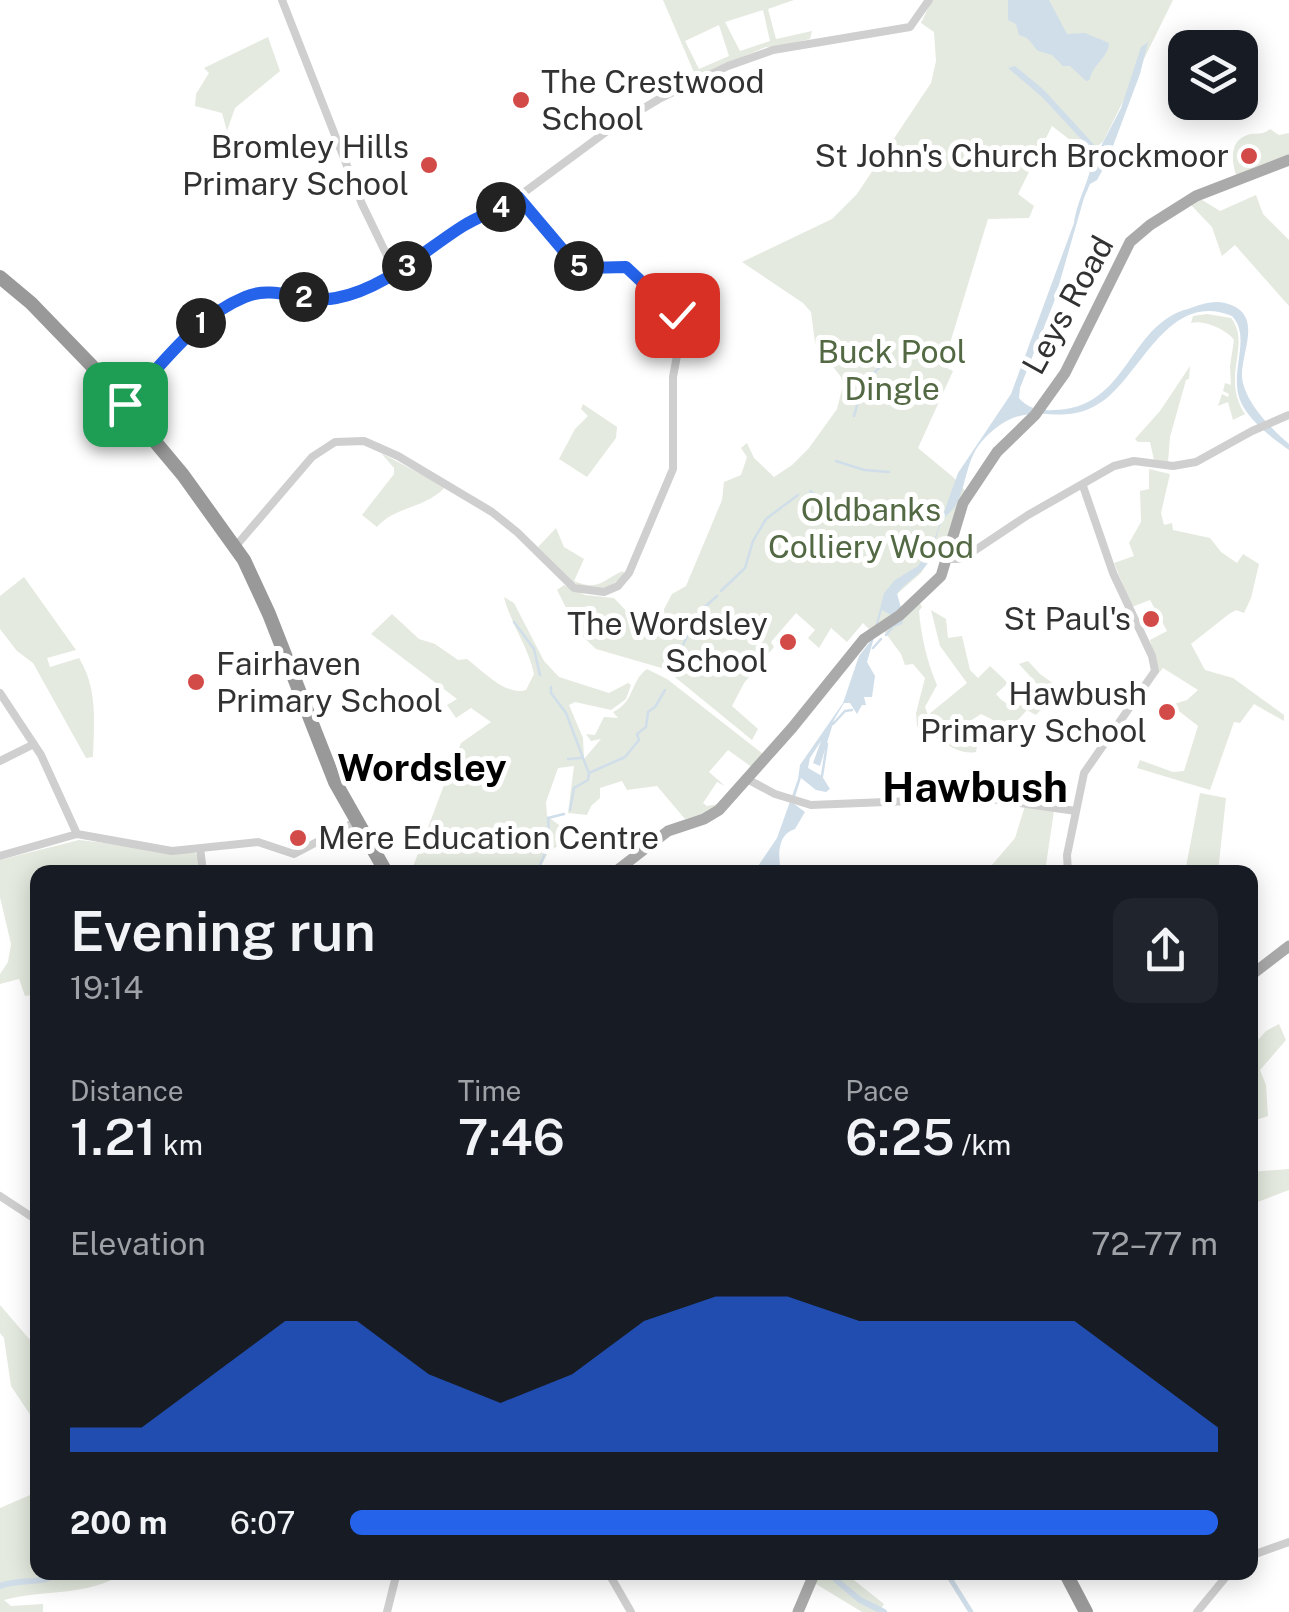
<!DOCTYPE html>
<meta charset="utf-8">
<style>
:root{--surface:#171b24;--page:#20242c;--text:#f1f3f6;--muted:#9ea1a6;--accent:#2563eb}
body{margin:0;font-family:"Public Sans",sans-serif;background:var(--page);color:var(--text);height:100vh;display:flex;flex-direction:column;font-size:38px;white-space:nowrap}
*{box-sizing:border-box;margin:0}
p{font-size:32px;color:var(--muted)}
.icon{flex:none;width:55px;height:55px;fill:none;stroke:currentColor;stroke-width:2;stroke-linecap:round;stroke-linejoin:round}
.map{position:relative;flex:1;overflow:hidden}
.side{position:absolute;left:30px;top:865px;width:1228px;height:715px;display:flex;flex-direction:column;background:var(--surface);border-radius:20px;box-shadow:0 5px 25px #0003}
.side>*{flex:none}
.buttons{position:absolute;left:1168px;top:30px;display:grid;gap:20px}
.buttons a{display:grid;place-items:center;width:90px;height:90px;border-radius:20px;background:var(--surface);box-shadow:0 5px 25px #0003;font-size:50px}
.pin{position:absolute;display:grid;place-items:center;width:85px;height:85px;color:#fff;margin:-42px;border-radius:20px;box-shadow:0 5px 15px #0006}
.km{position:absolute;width:50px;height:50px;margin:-25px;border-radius:50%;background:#222;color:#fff;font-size:28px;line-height:50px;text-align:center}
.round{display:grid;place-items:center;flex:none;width:105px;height:105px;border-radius:20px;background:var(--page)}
.headline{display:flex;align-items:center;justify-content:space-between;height:170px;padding:0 40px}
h1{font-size:55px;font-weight:600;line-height:75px}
.metrics{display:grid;grid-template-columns:repeat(3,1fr);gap:15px;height:170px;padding:10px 40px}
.metrics div{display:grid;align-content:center}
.metrics b{font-size:50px;font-weight:600}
.metrics small{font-size:28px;font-weight:400}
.metrics p{font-size:28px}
.chart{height:280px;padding:20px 40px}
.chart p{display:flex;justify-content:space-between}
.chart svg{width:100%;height:180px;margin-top:10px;fill:var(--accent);opacity:.7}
ul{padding:0 40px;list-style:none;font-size:32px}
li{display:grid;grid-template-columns:160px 120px 1fr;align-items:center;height:75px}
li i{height:25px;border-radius:12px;background:var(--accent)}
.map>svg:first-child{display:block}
.green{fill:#e4eadf;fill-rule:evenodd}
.water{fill:#d0deea}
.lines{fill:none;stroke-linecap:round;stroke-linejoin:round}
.stream{stroke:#d0deea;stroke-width:2.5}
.canal{stroke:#d0deea;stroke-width:5}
.river{stroke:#d0deea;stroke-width:6}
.minor{stroke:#cfcfcf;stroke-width:8}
.major{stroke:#aaa;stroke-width:11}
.highway{stroke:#999;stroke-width:14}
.route-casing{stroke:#fff;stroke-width:20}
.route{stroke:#2563eb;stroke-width:12}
.poi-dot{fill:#d34b49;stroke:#fff;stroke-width:4}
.labels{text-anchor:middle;stroke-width:10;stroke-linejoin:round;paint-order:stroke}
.poi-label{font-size:32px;fill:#323232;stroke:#fff;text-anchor:end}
.street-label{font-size:32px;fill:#323232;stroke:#fff}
.park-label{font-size:32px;fill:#526943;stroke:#fff}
.quarter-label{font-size:38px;font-weight:bold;fill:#000;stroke:#fff}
.district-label{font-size:42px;font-weight:bold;fill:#000;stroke:#fff}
</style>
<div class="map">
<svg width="1289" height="1612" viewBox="0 0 1289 1612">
<rect width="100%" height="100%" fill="#fff"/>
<path class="green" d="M663,0H794L768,9L776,39L812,31L810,39L773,48L766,47L696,77ZM763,10L770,41L740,51L725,22ZM719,25L729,56L699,69L685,41Z
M932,0H1173L1103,142L1087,153L1052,126L1018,194L1034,206L1029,218L988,219L943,366L953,371L918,448L953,477L967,493L946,559L934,552L921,573L897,594L901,610L869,629L863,623L847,642L831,628L819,648L808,638L815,630L796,613L771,642L774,647L744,683L732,706L758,729L752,740L665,669L596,649L579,633L557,590L564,585L585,595L614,598L650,636L672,594L686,586L722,500L724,482L741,475L747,457L741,448L747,443L754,458L774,477L792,465L809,448L837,409L843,385L841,377L815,343L811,312L803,303L742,262L832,219L857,194L931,83L936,61L934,32L921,23Z
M268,37L280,71L235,108L227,131L222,113L195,106L196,94L209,73L204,68Z
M1270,129L1279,135L1289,133V156L1236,175C1232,162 1229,143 1245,136C1255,131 1260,137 1270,129Z
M1256,195L1263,214L1289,240V306L1235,245L1222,256L1212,227L1190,204L1199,198L1220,211Z
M1207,314L1231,318C1252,345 1220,377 1245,414L1233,420L1228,402L1218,406L1222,394L1228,397L1229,394L1223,391L1225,383L1231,385L1230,366L1234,340C1228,330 1203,319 1191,323L1193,316Z
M1190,366L1189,379L1186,380L1170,437L1168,462L1154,460L1150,442H1138L1135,439L1160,411Z
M583,404L617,427L616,438L587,477L559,459L575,429L588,416L581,409Z
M381,453L445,487C427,508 395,506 377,527L362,515L394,474V468Z
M1149,469L1170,474L1161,513L1164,525L1172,523L1173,530L1210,538L1221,552L1237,563L1243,554L1259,564L1251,598L1244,613L1236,610L1229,614L1191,644L1205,670L1233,678L1284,715V721L1254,704L1240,723L1234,722L1210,790L1137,768L1140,760L1173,772L1184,771L1198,726L1175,708L1164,707L1187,700L1198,690L1163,668L1158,674L1150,640L1167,631L1150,600L1132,607L1114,563L1134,556L1129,543L1141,522L1140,491L1149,489Z
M556,528L564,547L584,559L574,581C600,592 603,579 623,571L625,575C588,608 562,576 538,547Z
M24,577L76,650L47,658L50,667L79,658C98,689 94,722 93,757L86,758L33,663L17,651L0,629V596Z
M504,597L514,603L544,661L559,677L609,693L628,683L631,685L626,699L611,710L575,702L569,705L583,738L584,759L601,739L591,741L586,734L595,735L604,717L618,718L613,712C635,702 630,681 647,669L667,679L763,754L753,768L728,750L709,772L725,786L717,782L703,803L707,806L719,804L706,813L685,819L657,786L627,790L622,781L600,788V798L591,806L587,815L568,813L574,766L558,768L546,802L547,816L563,828V842L548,853L538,871L411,872L449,772L478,781L483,767L456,756L461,743L491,722L471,708L456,718L447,705L457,699L371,634L392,614L419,639L435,644L458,660L467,659C483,671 505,696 526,690L534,674C528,646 511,625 504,597Z
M920,603L922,607L919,611C921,636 927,662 937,685L925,707L928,715L967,683L940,646L931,610L946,619L948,638L962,636L970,670L978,678L990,666L1008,683L996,694C1010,713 1035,709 1037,684L1019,664L1028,661L1040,674L1054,684L1046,704L1036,715L1027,710L1015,723L1001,724L981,714L967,723L969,735L977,747L976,752C955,756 936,735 917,726L916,713L925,678L913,664L905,665L901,654L884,631Z
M1200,793L1226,798L1218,872H1185Z
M1025,806L1054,811L1046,865L1036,872H986L1015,838Z
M79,840L195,853L199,856L201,872H38L37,994L25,996L19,979L0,984V974L8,962L11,944L0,897V860Z
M1279,1024L1286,1040L1260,1070L1266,1085L1268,1116L1256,1120L1250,1112V1049L1266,1031Z
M1289,1169V1190L1250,1205V1172Z
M0,1305L37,1348V1425L11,1386L4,1338L0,1333Z
M37,1492L38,1572L124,1573C88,1597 43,1589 4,1600L11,1606L43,1604V1612H0V1508Z
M819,1573H845L884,1604L879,1612H862L816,1584Z"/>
<path class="water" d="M1008,0H1049L1067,34L1085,33L1109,43C1109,57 1091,66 1090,80L1086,81L1070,66H1063L1052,55L1038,51L1027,38L1019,35L1016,24L1008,20Z
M1148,42L1140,74L1107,162L1097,180L1090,184L1084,198L1054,302L1020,388L1019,398C1027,408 1040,411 1053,410C1128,410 1128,324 1188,309C1200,305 1212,300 1225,303C1265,313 1241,351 1242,376C1243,400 1271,429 1289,444V450C1272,438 1248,420 1240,400C1229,371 1252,337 1232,316C1171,291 1144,367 1108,397C1059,437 1033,388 984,439C967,456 967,481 958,501C954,510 949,512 944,519C935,531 936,548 929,561C921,575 906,581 897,594L904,618L902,624L892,628L896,623L895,617L882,610L867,662L875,676L872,697H864L866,705H862L857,714L850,703H844L834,720L820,766L813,763L821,741L810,758L808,768L822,776L830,789L826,792L816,790L801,778L793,803L805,812L795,829C779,834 778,851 780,865L774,872H754L777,838L798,779L800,765L843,703L859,656L872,639L884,593L895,580L918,566L935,537L958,473L1011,394L1074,223C1077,199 1093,175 1093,152L1042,97L1008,68L1015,66L1044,90L1099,150L1121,108L1141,47Z"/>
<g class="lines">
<path class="stream" d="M854,416L863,384L882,365L888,354
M836,461L864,470L889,472
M810,491L852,519
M721,591L745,568L753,541L766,519L798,495
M514,622L534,649L540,675
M886,635L892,628
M873,648L881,639
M676,660L698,613L717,596
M551,687V693L566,713L588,771
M833,724L845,711L852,710
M568,759L581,758
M822,776L827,744
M570,810L574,788L588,780L589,773L625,757L639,740L637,734L646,727L648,712L655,707L665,690
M539,867C548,849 550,836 548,818L564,814"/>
<path class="canal" d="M946,1572L971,1612"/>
<path class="river" d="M754,1572L770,1576L787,1572
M835,1572L836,1580L860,1600L884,1612
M0,1586C21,1578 45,1585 61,1572"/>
<path class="minor" d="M282,0L362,204L395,272
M125,404L194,328L242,298L267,292L325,299L340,297L423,257L461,227L511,202L614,126L659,99L728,66L773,50L910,27L929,0
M235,547L312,457L335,442L364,441L398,456L492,512L517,532L574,588L604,592L618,586L629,573L673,469V377L681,334L673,309L626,267L586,269L574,263L518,197
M948,559H962L1028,515L1114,466L1134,461L1173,466L1196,462L1252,431L1289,415
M0,693L41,755L77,834
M0,761L34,744
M747,779L775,794L811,805L985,798L1076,811
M200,848L203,872
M0,856L77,834L172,851L258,842L294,854L355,822
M1068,872L1067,855L1084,773L1155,671L1152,656L1113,573L1083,486
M0,1196L38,1221
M1250,1556L1289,1542
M608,1572L631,1612
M387,1612L397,1572
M1197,1612L1230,1572"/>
<path class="major" d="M615,872L668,831L704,819L719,810L792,728L864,639L900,615L941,576L963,503L997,452L1035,415L1065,373L1130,242L1150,225L1196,196L1289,160
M1250,976L1289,946
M798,1612L815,1572"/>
<path class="highway" d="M0,277L31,303L91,365L183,475L244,560L269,614L335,782L386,872
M1065,1572L1086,1612"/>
</g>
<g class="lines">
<defs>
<path id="route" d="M125,404C162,365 194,318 245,297C274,284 306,304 336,298C385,289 423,251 463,226C481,215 500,209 518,197L574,263L586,268L626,267L677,315"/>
</defs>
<use href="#route" class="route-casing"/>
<use href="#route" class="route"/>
</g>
<g class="poi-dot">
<circle cx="521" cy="100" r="10"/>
<circle cx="1249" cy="156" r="10"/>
<circle cx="429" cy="165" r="10"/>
<circle cx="1151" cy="619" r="10"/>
<circle cx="788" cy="642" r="10"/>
<circle cx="196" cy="682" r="10"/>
<circle cx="1167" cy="712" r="10"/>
<circle cx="298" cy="838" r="10"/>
</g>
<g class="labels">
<g class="poi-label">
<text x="541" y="93" text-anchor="start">The Crestwood<tspan x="541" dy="37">School</tspan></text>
<text x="409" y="158">Bromley Hills<tspan x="409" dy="37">Primary School</tspan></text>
<text x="1229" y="167">St John's Church Brockmoor</text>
<text x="1131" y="630">St Paul's</text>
<text x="768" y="635">The Wordsley<tspan x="768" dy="37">School</tspan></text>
<text x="216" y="675" text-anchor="start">Fairhaven<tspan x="216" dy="37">Primary School</tspan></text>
<text x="1147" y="705">Hawbush<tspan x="1147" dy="37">Primary School</tspan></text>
<text x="318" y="849" text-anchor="start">Mere Education Centre</text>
</g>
<g class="street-label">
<text transform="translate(1068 305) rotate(-61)" y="11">Leys Road</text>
</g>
<g class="park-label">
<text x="892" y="363">Buck Pool<tspan x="892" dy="37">Dingle</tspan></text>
<text x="871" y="521">Oldbanks<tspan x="871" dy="37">Colliery Wood</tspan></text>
</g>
<g class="quarter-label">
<text x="422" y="781">Wordsley</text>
</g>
<g class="district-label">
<text x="975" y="802">Hawbush</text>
</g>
</g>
</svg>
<div class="buttons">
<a><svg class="icon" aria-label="layers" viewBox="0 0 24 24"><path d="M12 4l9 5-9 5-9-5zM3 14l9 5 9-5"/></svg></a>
</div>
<div class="pin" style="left:125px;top:404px;background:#1e9e55"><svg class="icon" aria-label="arrive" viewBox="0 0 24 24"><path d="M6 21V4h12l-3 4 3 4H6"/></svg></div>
<div class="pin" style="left:677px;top:315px;background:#d93025"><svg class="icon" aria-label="check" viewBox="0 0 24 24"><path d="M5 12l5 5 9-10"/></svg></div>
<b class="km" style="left:201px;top:323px">1</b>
<b class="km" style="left:304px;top:297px">2</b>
<b class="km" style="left:407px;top:266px">3</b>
<b class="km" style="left:501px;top:207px">4</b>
<b class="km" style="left:579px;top:266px">5</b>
<section class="side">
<div class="headline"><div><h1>Evening run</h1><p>19:14</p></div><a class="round"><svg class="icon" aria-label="share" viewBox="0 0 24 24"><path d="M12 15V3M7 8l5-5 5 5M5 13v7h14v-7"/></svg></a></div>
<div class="metrics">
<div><p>Distance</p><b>1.21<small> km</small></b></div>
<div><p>Time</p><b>7:46</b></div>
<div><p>Pace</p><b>6:25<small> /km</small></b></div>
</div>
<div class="chart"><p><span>Elevation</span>72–77 m</p>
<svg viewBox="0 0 160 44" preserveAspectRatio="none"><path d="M0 44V38L10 38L20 25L30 12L40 12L50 25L60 32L70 25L80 12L90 6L100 6L110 12L120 12L130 12L140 12L150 25L160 38V44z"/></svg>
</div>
<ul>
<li><b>200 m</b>6:07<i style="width:100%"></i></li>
</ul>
</section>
</div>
